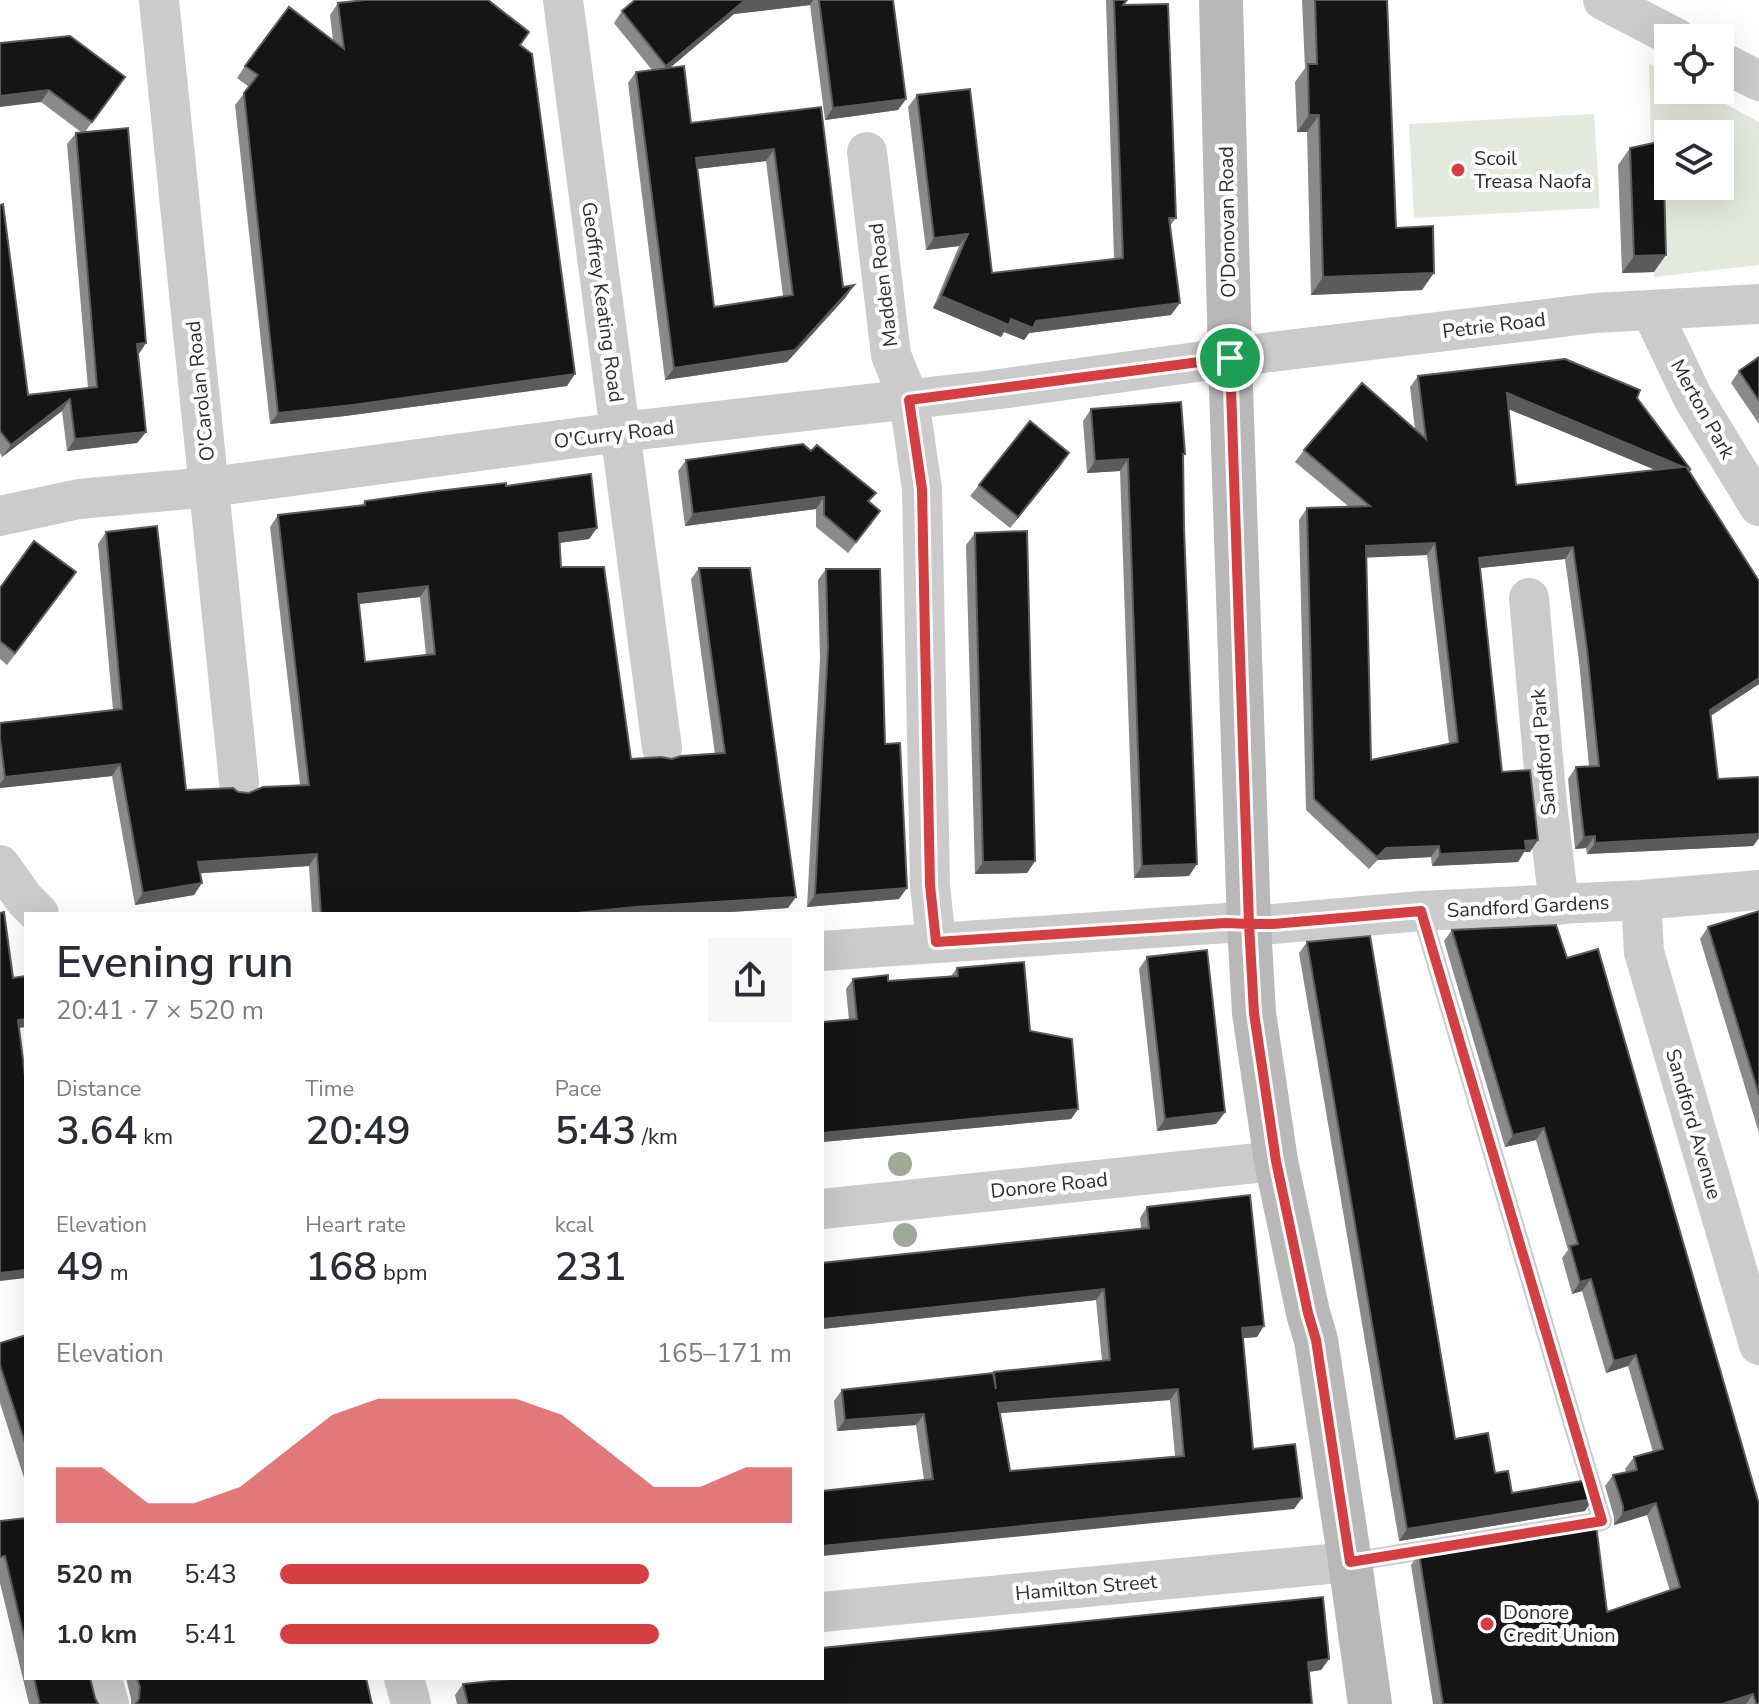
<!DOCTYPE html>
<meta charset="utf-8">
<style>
:root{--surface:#fff;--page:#f7f7f7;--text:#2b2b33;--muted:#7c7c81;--accent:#d63f41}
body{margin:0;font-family:"Nunito Sans",sans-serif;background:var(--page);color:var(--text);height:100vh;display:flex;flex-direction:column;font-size:30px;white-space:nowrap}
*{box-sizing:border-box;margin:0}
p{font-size:26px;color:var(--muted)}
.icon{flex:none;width:44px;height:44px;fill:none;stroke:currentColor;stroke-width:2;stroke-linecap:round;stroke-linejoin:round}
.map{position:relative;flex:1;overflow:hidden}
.side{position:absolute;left:24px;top:912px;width:800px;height:768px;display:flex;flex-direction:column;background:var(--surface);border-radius:0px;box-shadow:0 8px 32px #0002}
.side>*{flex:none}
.tools{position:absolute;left:1654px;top:24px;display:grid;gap:16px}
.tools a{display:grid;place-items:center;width:80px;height:80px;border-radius:0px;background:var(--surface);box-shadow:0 8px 32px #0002;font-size:40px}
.pin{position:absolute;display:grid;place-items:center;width:68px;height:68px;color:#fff;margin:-34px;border:4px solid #fff;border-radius:50%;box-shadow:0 2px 8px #0007}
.round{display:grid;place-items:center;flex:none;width:84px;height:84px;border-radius:0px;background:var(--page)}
.headline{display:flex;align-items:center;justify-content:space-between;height:136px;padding:0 32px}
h1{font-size:44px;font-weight:600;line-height:60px}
.metrics{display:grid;grid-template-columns:repeat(3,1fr);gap:12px;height:136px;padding:8px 32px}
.metrics div{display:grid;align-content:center}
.metrics b{font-size:40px;font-weight:600}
.metrics small{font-size:22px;font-weight:400}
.metrics p{font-size:22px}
.chart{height:224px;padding:16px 32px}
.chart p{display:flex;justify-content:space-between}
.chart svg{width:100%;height:144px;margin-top:8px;fill:var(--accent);opacity:.7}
ul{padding:0 32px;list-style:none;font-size:26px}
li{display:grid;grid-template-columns:128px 96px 1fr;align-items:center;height:60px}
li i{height:20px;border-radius:10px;background:var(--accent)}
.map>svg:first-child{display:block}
.green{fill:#e3eadd;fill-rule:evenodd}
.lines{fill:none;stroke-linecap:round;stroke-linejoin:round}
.lane{stroke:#cbcbcb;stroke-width:20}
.street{stroke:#cbcbcb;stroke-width:40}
.secondary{stroke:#b8b8b8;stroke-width:44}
.tree{fill:#9eaa95}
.wall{fill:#8a8a8a;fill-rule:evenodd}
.shaded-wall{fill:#5b5b5b}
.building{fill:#151515;stroke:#5b5b5b;stroke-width:2;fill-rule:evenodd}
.route-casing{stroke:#fff;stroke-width:16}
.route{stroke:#d63f41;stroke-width:10}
.poi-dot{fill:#d63f41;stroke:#fff;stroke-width:3}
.labels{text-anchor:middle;stroke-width:8;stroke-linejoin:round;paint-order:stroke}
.poi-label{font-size:20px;fill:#2e2e2e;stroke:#fff;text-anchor:start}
.street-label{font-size:20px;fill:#2e2e2e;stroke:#fff}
</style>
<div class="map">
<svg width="1759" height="1704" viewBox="0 0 1759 1704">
<rect width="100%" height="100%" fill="#fff"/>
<path class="green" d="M1649,63L1668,73V90H1699L1759,122V265L1654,277ZM1668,134H1720V186H1668Z
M1594,114L1600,208L1414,218L1409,124Z"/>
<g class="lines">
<path class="lane" d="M1350,1562L1602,1521L1421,911"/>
<path class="street" d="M159,0L239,782
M563,0L662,748
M1603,0L1676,38
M1720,61L1759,81
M867,152L891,355L909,400L922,489L930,885L936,942
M1651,310L1693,398L1759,506
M0,516L79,499L210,487L620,432L992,390L1255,354L1595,313L1759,304
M1529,598L1547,804L1559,905
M0,865L25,900L39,914
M1641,900L1644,952L1759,1345
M822,951L1226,923L1273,924L1421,911L1641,900L1759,890
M822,1209L1276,1161
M822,1612L1350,1562
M102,1678L109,1704
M404,1678L411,1704"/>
<path class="secondary" d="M1221,0L1230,358L1249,924L1254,1013L1276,1161L1308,1313L1316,1340L1350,1562L1370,1704"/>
</g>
<g class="tree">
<circle cx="900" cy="1164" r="12"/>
<circle cx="905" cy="1235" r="12"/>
</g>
<path class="wall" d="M635,0H893L906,99L898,110L825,120L810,5L734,14L670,67L691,123L821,107L843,287L846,297L787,362L665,380L628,83L636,72L652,70L614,23L622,11ZM766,161L783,296L714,307L697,169Z
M1106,0H1127L1124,5L1176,218L1170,226L1171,315L1029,333L1024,340L1004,332L1001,337L933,308L959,246L926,250L908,107L917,95L992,273L1114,259Z
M1302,0H1387L1396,228L1422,290L1311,295L1307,132H1297L1295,82L1305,68Z
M338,3L520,45L567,386L345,416L270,424L235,105L249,87L237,78L245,66L333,41L330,15Z
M0,43L125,77L85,132L146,343L138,355L146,432L137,443L67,451L62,411L2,457L0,453V205L28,395L88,388L67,144L76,133L81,132L41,102Z
M1630,148L1654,272L1622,273L1618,165Z
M1759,357V424L1731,383L1739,371Z
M1418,376L1637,398L1690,473L1759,581V684L1711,716L1718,779L1759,777V838L1753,846L1587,854L1586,848L1575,849L1568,779L1576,767L1589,766L1579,661L1565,559L1480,568L1502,772L1530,852H1524L1518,862L1432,866L1431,857L1377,860L1369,869L1306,810L1299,520L1307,508L1348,506L1295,462L1304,450L1415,429L1410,387ZM1508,409L1610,451L1655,470L1516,485ZM1427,555L1449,744L1371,760L1366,557Z
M1091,409L1185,454L1183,458L1189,876L1134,878L1120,471L1087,473L1083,421Z
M811,451L876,493L869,502L872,523L848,553L816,527V509L685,526L678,471L686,460Z
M1061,465L1010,528L970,496L979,485Z
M506,486L597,528L589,539L559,543L561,567L631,759H672L715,754L691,579L699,568L788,908L700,914H312L309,866L200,873L194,895L135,905L112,776L0,788V723L113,710L98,544L106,532L186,790L238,792L249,793L300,785L270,527L278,515L362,505L365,501ZM420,597L426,655L365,662L359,604Z
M975,533L1035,861L1027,873L975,874L966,545Z
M826,569L885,744L899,899L807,907L820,659L818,580Z
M68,584L7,665L0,659V588Z
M1759,911V1133L1700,939L1708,927Z
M1556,925L1759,1704H1433L1411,1565L1419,1554L1607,1612L1670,1591L1647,1515L1614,1525V1517L1605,1486L1613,1475L1626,1472L1625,1469L1634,1457L1653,1452L1628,1366L1606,1373L1582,1291L1572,1294L1562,1258L1568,1250L1536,1140L1505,1147L1444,941L1452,930Z
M1307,942L1455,1439L1495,1473L1512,1493L1585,1511L1399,1541L1299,953Z
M1147,957L1225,1112L1216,1124L1157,1131L1139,969Z
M957,968L1030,1031L1078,1109L1071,1119L822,1142V1022L849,1020L846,989L853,979L888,981L951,976Z
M1147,1207L1257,1337L1243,1338L1253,1449L1302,1498L1294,1509L924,1480L916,1425L837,1431L834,1401L842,1390L993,1373L994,1372L1102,1361L1096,1300L822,1329V1263L1141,1228L1140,1218ZM1170,1400L1175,1456L1010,1471L1000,1413Z
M26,1335V1484L0,1403V1343Z
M26,1518V1678H90L95,1698L98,1704H29L0,1583V1521Z
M1329,1659L1321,1670L1309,1672L1312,1704H457L455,1695L463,1684Z
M126,1678H366L372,1704H131V1699Z"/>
<path class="shaded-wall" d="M761,0H813L810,5L734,14L658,78L666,66L743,2Z
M49,90L41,102L0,107V96Z
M906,99L898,110L825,120L833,108Z
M1309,115H1319L1307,132H1297Z
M774,149L766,161L687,170L696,158Z
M968,234L959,246L926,250L934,238Z
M1666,255L1654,272L1622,273L1634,256Z
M1434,273L1422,290L1311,295L1323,277Z
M854,285L846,297L787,362L665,380L674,368Z
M941,296L1011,319L1036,321L1180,303L1171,315L1029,333L1024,340L1004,332L1001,337L933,308Z
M146,343L138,355L137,344Z
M575,374L567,386L345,416L270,424L278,413Z
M1507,393L1683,467L1675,478L1499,405Z
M70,399L62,411L2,457L11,445Z
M146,432L137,443L67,451L75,439Z
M1069,453L1061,465L1010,528L1018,517Z
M1128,459L1120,471L1087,473L1095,461Z
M824,497L816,509L685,526L693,514Z
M597,528L589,539L551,544L559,533Z
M1435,543L1427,555L1358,558L1366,546Z
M1573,547L1565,559L1471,569L1479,558Z
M428,586L420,597L350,605L358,594Z
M1759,678V684L1702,721L1710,710Z
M120,764L112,776L0,788V784L5,777Z
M1759,834V838L1753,846L1587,854L1595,843Z
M1595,836L1586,848L1575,849L1584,837Z
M1538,840L1530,852H1524L1518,862L1432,866L1440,854Z
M1439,846L1431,857L1377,860L1369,869L1386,848Z
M317,854L309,866L190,874L198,862Z
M1035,861L1027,873L975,874L983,862Z
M1197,864L1189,876L1134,878L1142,866Z
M202,883L194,895L135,905L143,893Z
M907,888L899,899L807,907L815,895Z
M796,897L788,908L700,914H566L636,907Z
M26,1019V1027L12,1029L18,1020Z
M1078,1109L1071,1119L822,1142V1133Z
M1225,1112L1216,1124L1157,1131L1165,1119Z
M1544,1128L1536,1140L1505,1147L1513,1135Z
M26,1270V1278L0,1281V1273Z
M1591,1279L1582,1291L1572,1294L1580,1282Z
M1104,1289L1096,1300L822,1329V1319Z
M1264,1326L1257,1337L1234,1339L1242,1328Z
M1636,1355L1628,1366L1606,1373L1614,1361Z
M1178,1389L1170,1400L990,1414L998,1403Z
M924,1414L916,1425L837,1431L845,1420Z
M1302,1498L1294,1509L822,1556V1546Z
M1593,1499L1585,1511L1399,1541L1407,1529Z
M1656,1503L1647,1515L1614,1525L1623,1513Z
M1329,1659L1321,1670L1300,1673L1308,1662Z
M1753,1694L1746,1704H1722Z"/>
<path class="building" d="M365,0H488L529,32L520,45L532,54L575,374L353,405L278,413L244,93L258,75L245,66L289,7L344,49L338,3Z
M635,0H761L743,2L666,66L622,11Z
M819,0H893L906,99L833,108Z
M1114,0H1127L1123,5L1168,4L1176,218H1169L1180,303L1036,321L1033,328L1011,319L1009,325L941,296L968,234L934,238L917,95L970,89L992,273L1123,258Z
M1315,0H1387L1396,228L1433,226L1434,273L1323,277L1319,115H1309L1308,64H1317Z
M70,36L125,77L92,122L49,90L0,96V43Z
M684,66L691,123L821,107L843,287L854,285L795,350L674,368L636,72ZM774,149L793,295L714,307L696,158Z
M128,128L146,343L137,344L146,432L75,439L70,399L11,445L0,431V205L3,204L28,395L97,387L76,133Z
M1663,141L1666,255L1634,256L1630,148Z
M1759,357V401L1739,371Z
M1565,359L1640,390L1637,398L1691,470L1687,468L1759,581V678L1710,710L1718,779L1759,777V834L1595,843V836L1584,837L1576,767L1599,766L1587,649L1573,547L1479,558L1502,772L1530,770L1538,840L1525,841L1526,850L1440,854L1439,846L1386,848L1377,857L1314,799L1307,508L1370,506L1304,450L1362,383L1426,439L1418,376ZM1507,393L1683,467L1516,485ZM1435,543L1458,742L1371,760L1366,546Z
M1181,402L1185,454H1183L1184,528L1197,864L1142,866L1128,459L1095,461L1091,409Z
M1030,421L1069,453L1018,517L979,485Z
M803,444L811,451L817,445L876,493L868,501L880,511L856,542L824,515V497L693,514L686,460Z
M591,474L597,528L559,533L561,567H604L631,759L661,757L672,759L681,756L725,753L699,568H750L796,897L636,907L566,914H321L317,854L198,862L202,883L143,893L120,764L5,777L0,738V723L122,709L106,532L157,526L186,790L233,788L238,792L249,793L263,787L309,785L278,515L365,505V501L437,491L506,483V486ZM428,586L435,654L365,662L358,594Z
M1027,531L1035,861L983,862L975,533Z
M34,541L76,572L15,653L0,641V588Z
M826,569H880L885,744L900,743L907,888L815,895L828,647Z
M1759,911V1095L1708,927Z
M4,912L13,978L26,976V1019L18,1020L26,1084V1270L0,1273V913Z
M1556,925L1567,958L1598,949L1759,1504V1704H1756L1753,1694L1722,1704H1443L1419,1554L1596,1525L1607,1612L1680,1587L1656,1503L1623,1513V1506L1613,1475L1637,1470L1634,1457L1663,1449L1636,1355L1614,1361L1591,1279L1580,1282L1570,1246L1578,1244L1544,1128L1513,1135L1452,930Z
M1370,936L1455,1439L1488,1433L1495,1473L1508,1471L1512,1493L1588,1480L1593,1499L1407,1529L1307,942Z
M1207,950L1225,1112L1165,1119L1147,957Z
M1024,962L1030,1031L1072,1039L1078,1109L822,1133V1022L857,1019L853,979L888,975V981L958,976L957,968Z
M1250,1195L1264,1326L1242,1328L1253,1449L1295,1444L1302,1498L822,1546V1491L933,1479L924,1414L845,1420L842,1390L993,1373L996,1389L994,1372L1110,1360L1104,1289L822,1319V1263L1149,1228L1147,1207ZM1178,1389L1184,1456L1010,1471L998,1403Z
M26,1335V1446L0,1365V1343Z
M26,1518V1645L5,1556L0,1557V1521Z
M1323,1597L1329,1659L1308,1662L1312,1704H468L463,1684L520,1678H822V1648Z
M34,1678H90L95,1698L98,1704H40Z
M137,1678H366L372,1704H136L139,1699L140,1687Z"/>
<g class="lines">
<defs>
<path id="route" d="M1230,358L909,400L922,489L930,885L936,942L1226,923L1249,924L1254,1013L1276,1161L1308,1313L1316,1340L1350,1562L1602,1521L1421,911L1273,924H1249L1230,358"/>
</defs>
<use href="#route" class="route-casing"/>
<use href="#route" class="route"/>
</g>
<g class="poi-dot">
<circle cx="1458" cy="170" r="8"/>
<circle cx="1487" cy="1624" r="8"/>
</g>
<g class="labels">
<g class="poi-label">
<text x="1474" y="165">Scoil<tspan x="1474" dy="23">Treasa Naofa</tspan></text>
<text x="1503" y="1619">Donore<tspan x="1503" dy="23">Credit Union</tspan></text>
</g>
<g class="street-label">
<text transform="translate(1227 222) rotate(-91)" y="7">O'Donovan Road</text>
<text transform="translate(883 285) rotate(-97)" y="7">Madden Road</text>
<text transform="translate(603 302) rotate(82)" y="7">Geoffrey Keating Road</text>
<text transform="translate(1494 325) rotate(-7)" y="7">Petrie Road</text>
<text transform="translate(200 391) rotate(-96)" y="7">O'Carolan Road</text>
<text transform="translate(1703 409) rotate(61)" y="7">Merton Park</text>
<text transform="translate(614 434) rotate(-7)" y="7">O'Curry Road</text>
<text transform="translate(1543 752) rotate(-95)" y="7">Sandford Park</text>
<text transform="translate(1528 906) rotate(-3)" y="7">Sandford Gardens</text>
<text transform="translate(1694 1124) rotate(74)" y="7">Sandford Avenue</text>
<text transform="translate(1049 1185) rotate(-6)" y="7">Donore Road</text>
<text transform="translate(1086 1587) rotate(-5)" y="7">Hamilton Street</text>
</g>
</g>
</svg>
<div class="tools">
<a><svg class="icon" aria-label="locate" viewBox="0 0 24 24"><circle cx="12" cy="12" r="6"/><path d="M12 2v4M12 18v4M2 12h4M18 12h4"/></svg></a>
<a><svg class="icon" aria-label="layers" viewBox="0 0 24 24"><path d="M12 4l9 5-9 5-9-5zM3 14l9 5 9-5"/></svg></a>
</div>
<div class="pin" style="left:1230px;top:358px;background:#1e9e55"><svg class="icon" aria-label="arrive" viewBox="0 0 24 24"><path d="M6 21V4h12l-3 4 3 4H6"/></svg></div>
<section class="side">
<div class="headline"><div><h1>Evening run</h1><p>20:41 · 7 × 520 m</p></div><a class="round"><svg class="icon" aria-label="share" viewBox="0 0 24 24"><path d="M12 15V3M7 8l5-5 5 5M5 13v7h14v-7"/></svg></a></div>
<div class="metrics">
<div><p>Distance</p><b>3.64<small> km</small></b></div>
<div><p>Time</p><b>20:49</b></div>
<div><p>Pace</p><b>5:43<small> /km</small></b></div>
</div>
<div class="metrics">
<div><p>Elevation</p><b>49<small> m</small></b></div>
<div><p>Heart rate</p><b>168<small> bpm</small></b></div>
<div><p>kcal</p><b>231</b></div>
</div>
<div class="chart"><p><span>Elevation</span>165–171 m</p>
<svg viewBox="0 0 160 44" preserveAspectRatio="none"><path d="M0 44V27L10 27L20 38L30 38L40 33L50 22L60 11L70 6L80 6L90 6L100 6L110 11L120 22L130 33L140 33L150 27L160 27V44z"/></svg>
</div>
<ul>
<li><b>520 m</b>5:43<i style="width:72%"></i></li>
<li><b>1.0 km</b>5:41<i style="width:74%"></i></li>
</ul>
</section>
</div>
